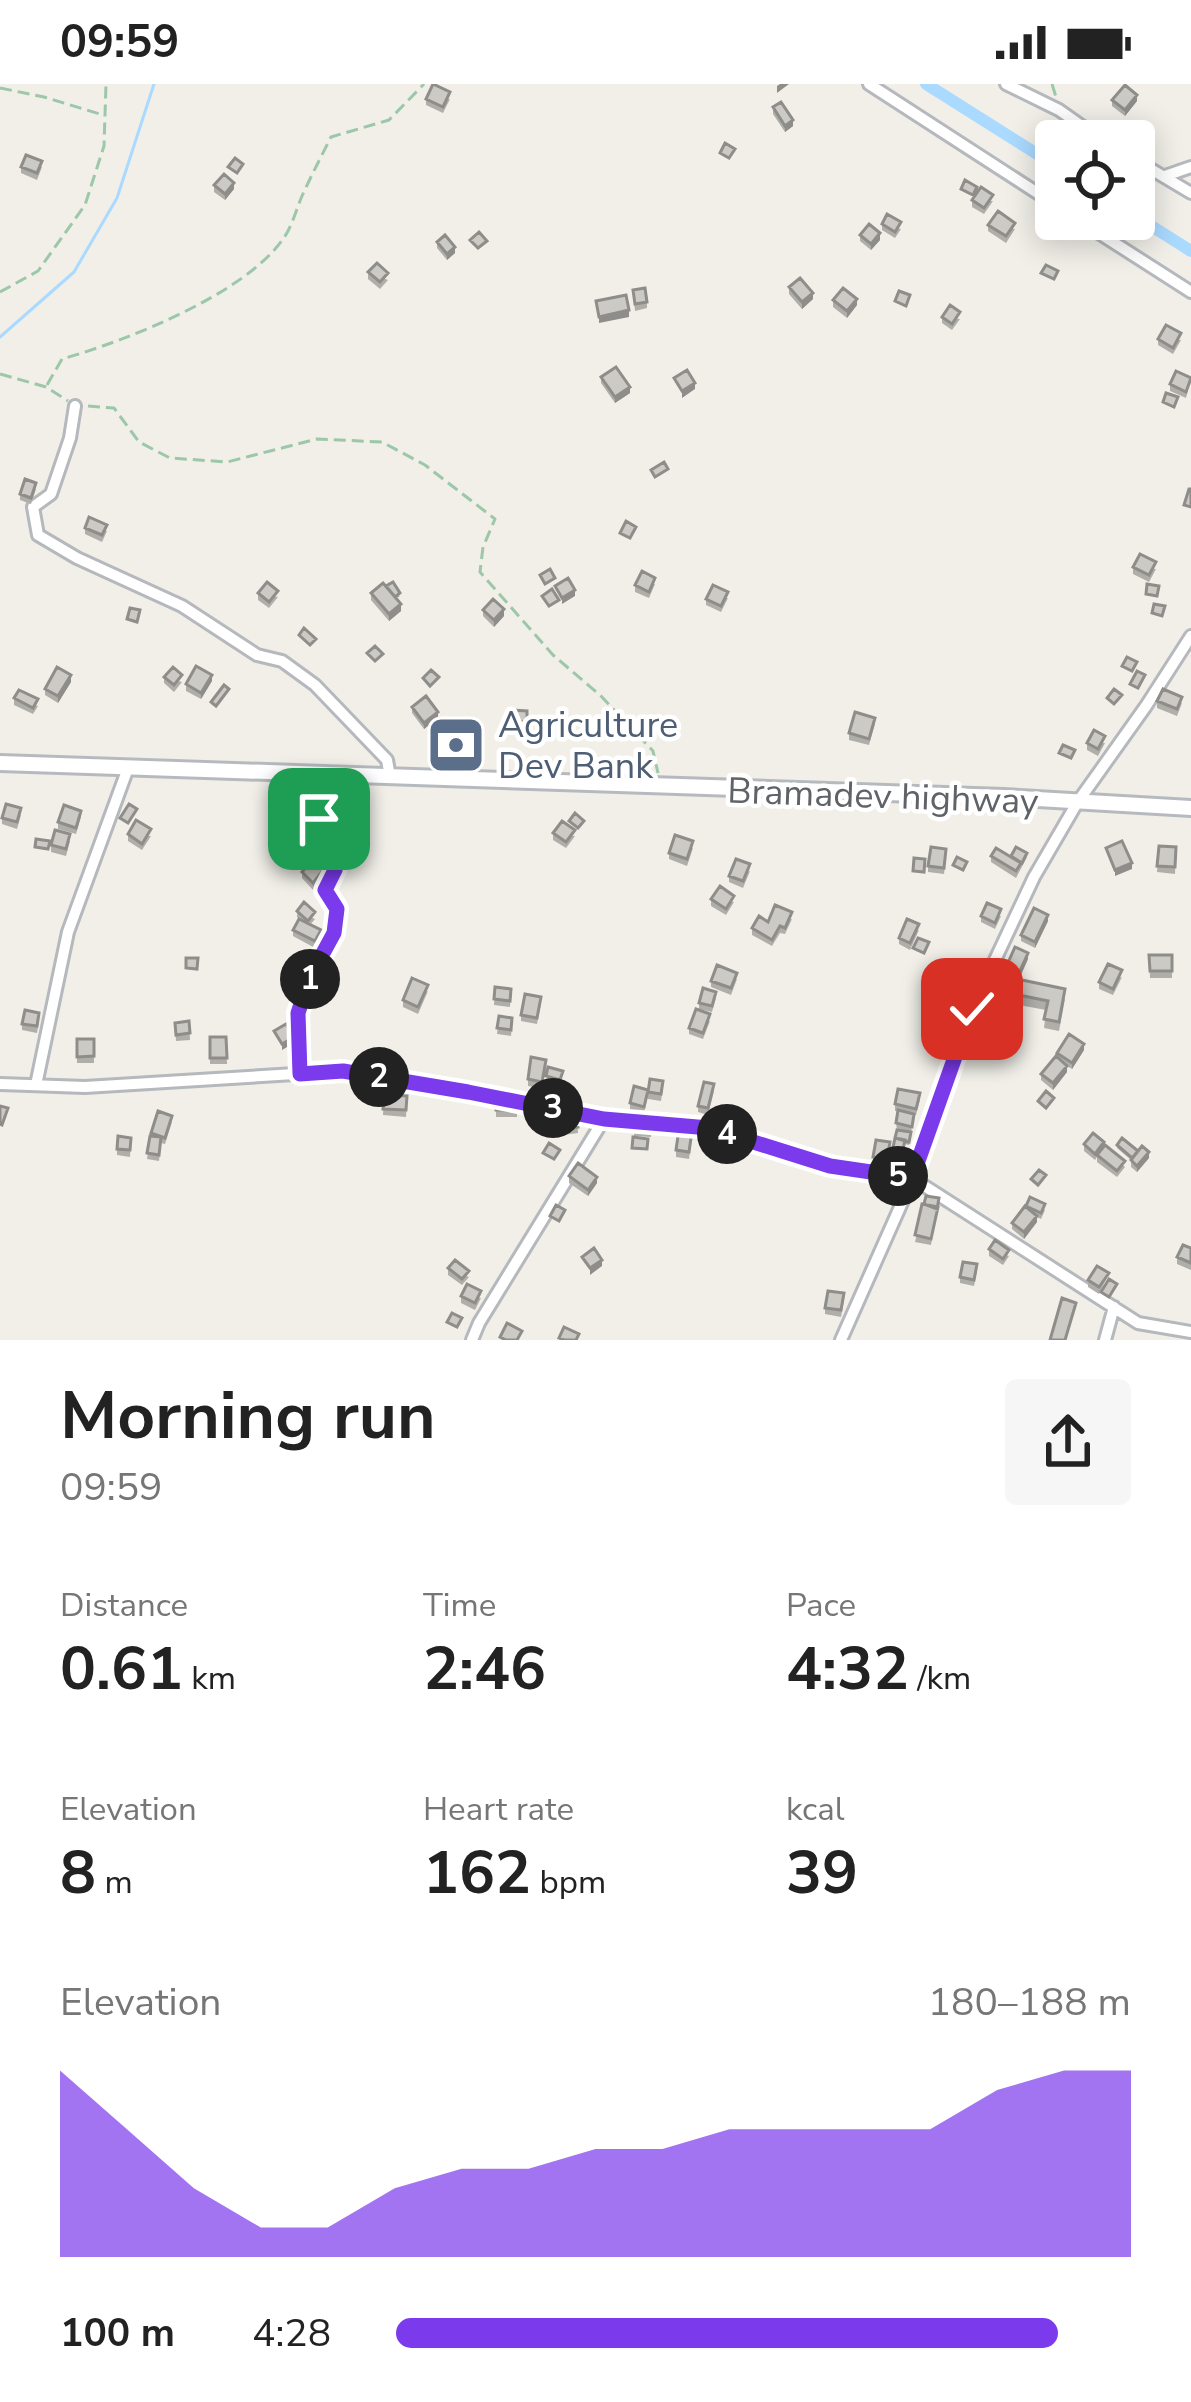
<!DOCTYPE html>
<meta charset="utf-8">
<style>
:root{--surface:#fff;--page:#f6f6f6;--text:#222;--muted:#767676;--accent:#7c3aed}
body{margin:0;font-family:"Nunito Sans",sans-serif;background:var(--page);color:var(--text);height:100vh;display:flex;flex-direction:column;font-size:45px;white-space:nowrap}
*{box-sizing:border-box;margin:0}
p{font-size:39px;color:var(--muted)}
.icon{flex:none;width:66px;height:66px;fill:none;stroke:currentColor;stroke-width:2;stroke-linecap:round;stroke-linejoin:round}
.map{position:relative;height:1256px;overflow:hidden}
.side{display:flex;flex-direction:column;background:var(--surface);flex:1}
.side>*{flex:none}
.fabs{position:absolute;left:1035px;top:36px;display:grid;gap:24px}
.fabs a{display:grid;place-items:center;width:120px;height:120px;border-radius:12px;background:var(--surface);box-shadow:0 6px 30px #0003;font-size:60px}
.pin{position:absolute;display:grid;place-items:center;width:102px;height:102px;color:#fff;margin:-51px;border-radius:24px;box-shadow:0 6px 18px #0006}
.km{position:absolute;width:60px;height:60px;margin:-30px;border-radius:50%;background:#222;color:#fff;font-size:33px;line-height:60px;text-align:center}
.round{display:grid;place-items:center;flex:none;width:126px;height:126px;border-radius:12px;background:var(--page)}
.headline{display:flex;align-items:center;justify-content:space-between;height:204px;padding:0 60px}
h1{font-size:66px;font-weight:700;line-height:90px}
.stats{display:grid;grid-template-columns:repeat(3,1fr);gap:18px;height:204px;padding:12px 60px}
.stats div{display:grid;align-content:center}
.stats b{font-size:60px;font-weight:700}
.stats small{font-size:33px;font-weight:400}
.stats p{font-size:33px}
.chart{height:336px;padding:24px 60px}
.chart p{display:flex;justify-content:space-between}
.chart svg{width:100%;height:216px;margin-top:12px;fill:var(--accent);opacity:.7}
ul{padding:0 60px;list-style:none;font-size:39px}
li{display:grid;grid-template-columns:192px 144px 1fr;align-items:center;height:90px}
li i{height:30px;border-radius:15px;background:var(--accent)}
.status{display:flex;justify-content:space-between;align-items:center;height:84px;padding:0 60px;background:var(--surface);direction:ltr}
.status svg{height:33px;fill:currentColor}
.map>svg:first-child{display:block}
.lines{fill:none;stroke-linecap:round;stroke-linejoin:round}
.stream{stroke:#aadaff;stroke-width:3}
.canal{stroke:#aadaff;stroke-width:12}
.street-casing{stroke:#b5b8bc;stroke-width:16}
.secondary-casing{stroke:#b6babf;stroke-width:20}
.path{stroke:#9cc7a9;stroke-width:3;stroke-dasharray:12 6;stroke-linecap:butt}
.street{stroke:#fff;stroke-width:10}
.secondary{stroke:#fff;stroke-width:14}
.wall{fill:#afaea9}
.shaded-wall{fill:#8f8d8a}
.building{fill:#cccac5;stroke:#8f8d8a;stroke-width:3}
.route-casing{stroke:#fff;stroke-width:24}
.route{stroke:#7c3aed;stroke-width:15}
.labels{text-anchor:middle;stroke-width:9;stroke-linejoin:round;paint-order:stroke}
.service-label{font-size:36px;fill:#4e5e75;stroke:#fff;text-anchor:start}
.street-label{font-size:36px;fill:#5f6368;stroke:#fff}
</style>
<div class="status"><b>09:59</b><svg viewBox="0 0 49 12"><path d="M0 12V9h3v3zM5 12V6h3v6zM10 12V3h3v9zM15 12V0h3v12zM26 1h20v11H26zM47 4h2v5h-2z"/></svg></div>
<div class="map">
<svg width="1191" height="1256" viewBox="0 0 1191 1256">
<rect width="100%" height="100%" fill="#f1efe8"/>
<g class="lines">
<path class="stream" d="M0,253L74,188L117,114L154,0"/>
<path class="canal" d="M926,0L1056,82
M1134,131L1191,167"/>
<defs>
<path id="street" d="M869,0L1056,121
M1006,0L1059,26L1103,57
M1134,75L1191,109
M1165,92L1191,83
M1077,135L1191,208
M75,322L70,354L51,410L33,423L38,451L77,474L182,522L257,571L282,577L315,601L387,676L390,693
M0,1000L85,1003L343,987L468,1008L604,1035L709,1044L830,1082L912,1094L1138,1239L1191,1248
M36,1001L68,848L128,684
M472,1256L479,1239L604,1035
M841,1256L920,1078L972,925L1034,793L1077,719L1146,622L1191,552
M1105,1256L1114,1223"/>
<path id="secondary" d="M0,679L1004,713L1191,724"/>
</defs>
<use href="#street" class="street-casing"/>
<use href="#secondary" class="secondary-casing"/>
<path class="path" d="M1052,0L1056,13
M0,4L44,13L103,31
M0,208L38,187L85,121L104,62L106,0
M0,290L46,303L68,317
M47,301L62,275C126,257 245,210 283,155C292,143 296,126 302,112C311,92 321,73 331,53L389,36L424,0
M88,322L114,324L139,358L170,374L227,378L317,355L382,358L425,381L495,435L483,463L480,488L553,571L601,612L653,667L658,689
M299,976L298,930L310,893L335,849L337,825L325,806L336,786L324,766L318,704"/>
<use href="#street" class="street"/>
<use href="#secondary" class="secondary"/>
</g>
<path class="wall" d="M426,15H450L443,29L426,21Z
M1112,16L1137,17L1125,32L1112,22Z
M773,23L793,42L785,48L773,30Z
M21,83H42L37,96L21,89Z
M214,101L234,105L225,116L214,108Z
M972,116L993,117L984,130L972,123Z
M882,140L901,145L895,154L882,146Z
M988,141L1015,145L1006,159L988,147Z
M860,151L880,156L871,166L860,157Z
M437,158L455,169L447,176L437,164Z
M368,188L388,196L380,205L368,195Z
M789,203L813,215L802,225L789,210Z
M633,206L647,218V224L635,227Z
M833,216L857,221L847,234L833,223Z
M942,233L960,235L952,246L942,239Z
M1158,255L1181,256L1173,270L1158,261Z
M601,293L630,309L615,319L601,299Z
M1191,294L1186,314L1170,307V300Z
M36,405L31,420L20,416V410Z
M85,444L107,447L102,458L85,450Z
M1133,483L1156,485L1149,498L1133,490Z
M655,500L649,514L635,508V501Z
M258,509L278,513L269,524L258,516Z
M371,509L400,512L396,515L401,527L389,537L371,516Z
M728,514L721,528L706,521V515Z
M483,526L504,532L494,543L483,532Z
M164,593L182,598L174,608L164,599Z
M212,597L201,615L186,607V600Z
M71,598L58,619L45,611V605Z
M14,614L38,622L33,630L14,621Z
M1157,617L1182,619L1177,632L1157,624Z
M412,623L438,634L424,645L412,629Z
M511,626L527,627V644H511Z
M875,640L869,661L849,656V649Z
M1087,659H1105L1098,672L1087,666Z
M21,731L17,745L2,740V734Z
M81,733L76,750L58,745V738Z
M553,749L575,752L566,764L553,756Z
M128,750L151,752L142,766L128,757Z
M70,757L66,772L51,768V761Z
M1159,762L1176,763L1175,790L1157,788Z
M693,764L687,782L669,775V769Z
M946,772L944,790L928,788V782Z
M991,772L1011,773H1027L1016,794L991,778Z
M330,785L313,806L302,794V788Z
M750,787L743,804L729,798V792Z
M711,815L734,818L726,831L711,822Z
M297,827L315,835L310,841L321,853L315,864L293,852V846L299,835L297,833Z
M981,832H1001L995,845L981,838Z
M792,835L785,850L780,849L772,862L752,851V844L768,838Z
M1048,837L1035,864L1021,857V851Z
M919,846L910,866L899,860V854Z
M1149,871H1172V894H1150Z
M1028,875L1017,899L1019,906L1017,920L995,916V909L1003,896V890Z
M1122,893L1113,911L1099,905V898Z
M737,895L731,911L711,903V897Z
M495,903L511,905L510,923L494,921Z
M428,907L418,930L403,923V916Z
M1019,911L1065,915L1059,947L1044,944L1046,926L1019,921Z
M716,914L712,928L699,925V919Z
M541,919L537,940L521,937V931Z
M499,932L512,941L511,952L497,950Z
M39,936L37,949L22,946V940Z
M189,937L190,956L176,957L175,939Z
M710,937L703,955L689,950V944Z
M210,953H226L227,980H210Z
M77,955H94V979H77Z
M1084,966L1072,985L1067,982V988L1053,1006L1041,996V990L1057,973V969Z
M546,982L542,1004L528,1002V995Z
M663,1004L661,1017L648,1015V1008Z
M714,1007L708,1031L698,1028V1022Z
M384,1011L407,1012L406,1033L383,1031Z
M648,1012L644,1029L630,1026V1019Z
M920,1016L916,1031H914L909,1061L905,1060L901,1081L891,1079L897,1046L896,1039L898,1027H895V1020Z
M496,1018H517V1033H496Z
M577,1031L578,1049L563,1051L561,1033Z
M635,1035L652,1037L651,1053L634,1052Z
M172,1038L165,1060L161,1059L159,1077L147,1075L151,1049Z
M692,1053L689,1075L676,1073V1066Z
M131,1054L130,1073L117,1071V1065Z
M1084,1060L1104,1063L1125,1083L1117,1093L1097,1078V1073L1095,1076L1084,1067Z
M1117,1061L1138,1067L1149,1074L1137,1088L1131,1083V1076L1117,1064Z
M890,1065L887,1082L873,1079V1073Z
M569,1092L597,1099L588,1112L569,1099Z
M1030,1113L1045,1126L1041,1135L1037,1133V1138L1024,1155L1012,1145V1139L1026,1123Z
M939,1114L931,1161L915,1158L924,1120Z
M1191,1164V1186L1177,1180V1173Z
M989,1165L1009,1172L1003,1181L989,1172Z
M448,1184L469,1193L462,1201L448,1191Z
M977,1187L974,1202L960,1199V1193Z
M1109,1189L1099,1210L1088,1203V1196Z
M461,1212L481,1214L475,1226L461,1219Z
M844,1216L841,1233L825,1230V1224Z"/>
<path class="shaded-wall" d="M780,0H789L777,9V2Z
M1137,11V17L1125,32V26Z
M793,36V42L785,48V42Z
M234,99V105L225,116V110Z
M880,149V156L871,166V160Z
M455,163V169L447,176V170Z
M813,209V215L802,225V218Z
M857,215V221L847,234V227Z
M629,226V233L599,239V233Z
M695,299V305L682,314V307Z
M630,303V309L615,319V313Z
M575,506V512L562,520V514Z
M401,520V527L389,537V530Z
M504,525V532L494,543V536Z
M71,591V598L58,619V612Z
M212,591V597L201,615V609Z
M438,628V634L424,645V639Z
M330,778V785L313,806V799Z
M1132,779V785L1115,792V786Z
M1048,831V837L1035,864V858Z
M1028,869V875L1016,902V896Z
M294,953V959L282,966V960Z
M1084,960V966L1072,985V979Z
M1067,982V988L1053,1006V999Z
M1149,1068V1074L1137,1088V1082Z
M597,1093V1099L588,1112V1106Z
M1037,1132V1138L1024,1155V1148Z
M602,1176V1182L590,1191V1184Z"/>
<path class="building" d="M433,0L450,8L443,23L426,15Z
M1125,1L1137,11L1125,26L1112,16Z
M781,18L793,36L785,42L773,23Z
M725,59L735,65L729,74L720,69Z
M26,71L42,77L37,89L21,83Z
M235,74L243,80L237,89L228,83Z
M224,90L234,99L225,110L214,101Z
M965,96L977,103L973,111L961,105Z
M981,103L993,111L984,124L972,116Z
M998,127L1015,139L1006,152L988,141Z
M887,130L901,138L895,148L882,140Z
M869,140L880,149L871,160L860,151Z
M479,148L487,157L478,164L470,156Z
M445,151L455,163L447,170L437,158Z
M377,179L388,189L380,198L368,188Z
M1046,181L1058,187L1054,195L1041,189Z
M800,194L813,209L802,218L789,203Z
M645,204L647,218L635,220L633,206Z
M843,204L857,215L847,227L833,216Z
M899,207L910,211L906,222L895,217Z
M626,211L629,226L599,233L596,217Z
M950,221L960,228L952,240L942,233Z
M1166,241L1181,249L1173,264L1158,255Z
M616,283L630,303L615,313L601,293Z
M687,286L695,299L682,307L674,294Z
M1176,287L1191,294L1186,308L1170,300Z
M1166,309L1178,313L1174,323L1163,318Z
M664,378L668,385L655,393L651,386Z
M25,395L36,399L31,414L20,410Z
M1189,405H1191V423L1184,421Z
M89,433L107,441L102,451L85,444Z
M626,437L636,443L630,454L620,449Z
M1140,470L1156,478L1149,491L1133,483Z
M550,485L555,494L545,500L540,491Z
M642,487L655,494L649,508L635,501Z
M568,494L575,506L562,514L555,502Z
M267,498L278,507L269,518L258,509Z
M393,498L400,509L395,513L386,502Z
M383,499L401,520L389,530L371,509Z
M1147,500L1159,502L1157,512L1146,510Z
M713,501L728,508L721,522L706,515Z
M552,505L559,516L549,522L542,512Z
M493,515L504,525L494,536L483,526Z
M1154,520L1165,522L1162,532L1152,529Z
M130,524L140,526L137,538L127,535Z
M304,544L316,555L310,561L299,551Z
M375,562L383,570L375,577L367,569Z
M1127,573L1137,578L1132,587L1122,582Z
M196,582L212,591L201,609L186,600Z
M57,583L71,591L58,612L45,605Z
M173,583L182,591L174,601L164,593Z
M431,586L439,593L430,602L423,594Z
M1137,587L1145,591L1138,604L1130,600Z
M224,601L229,605L216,622L211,618Z
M1114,605L1122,611L1114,620L1107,614Z
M1163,605L1182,613L1177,625L1157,617Z
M19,606L38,615L33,624L14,614Z
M426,612L438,628L424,639L412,623Z
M511,626L527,627V638L511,637Z
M855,628L875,634L869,655L849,649Z
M1094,646L1105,652L1098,665L1087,659Z
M1063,661L1075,666L1071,674L1059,669Z
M6,720L21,724L17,738L2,734Z
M129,720L137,725L128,739L120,734Z
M64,721L81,727L76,744L58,738Z
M575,729L584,737L578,744L569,737Z
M136,736L151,745L142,760L128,750Z
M562,737L575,746L566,758L553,749Z
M55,746L70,750L66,765L51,761Z
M675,751L693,757L687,775L669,769Z
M311,753L318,761L310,769L303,761Z
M36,755L50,757L48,765L35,763Z
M1122,757L1132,779L1115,786L1106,764Z
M1159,762L1176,763L1175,783L1157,782Z
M931,763L946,765L944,784L928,782Z
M1016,763L1027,769L1022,779L1011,772Z
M996,764L1021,779L1016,787L991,772Z
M319,769L330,778L313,799L302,788Z
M957,773L967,778L963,786L953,781Z
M914,774L925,775L924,788L913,787Z
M736,775L750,780L743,797L729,792Z
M720,802L734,812L726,825L711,815Z
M304,818L315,828L308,837L297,827Z
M987,819L1001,825L995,839L981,832Z
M775,821L792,828L785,844L780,842L772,856L752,844L759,832L768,838Z
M1034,824L1048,831L1035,858L1021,851Z
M299,835L321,846L315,857L293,846Z
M907,835L919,840L910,859L899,854Z
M918,854L929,858L924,869L913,864Z
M1015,863L1028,869L1016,896L1003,890Z
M1149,871H1172V887H1150Z
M186,874H198L197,885L186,884Z
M1108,880L1122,886L1113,905L1099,898Z
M717,881L737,889L731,904L711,897Z
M412,894L428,901L418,923L403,916Z
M997,896L1019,900L1017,913L995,909Z
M1022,896L1065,905L1059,938L1044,935L1048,917L1019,911Z
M495,903L511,905L510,917L494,915Z
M703,904L716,908L712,922L699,919Z
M525,910L541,913L537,934L521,931Z
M696,925L710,930L703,949L689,944Z
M25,926L39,929L37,942L22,940Z
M499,932L512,934L511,946L497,944Z
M189,937L190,949L176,951L175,939Z
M286,940L294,953L282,960L274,947Z
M1069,950L1084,960L1072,979L1057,969Z
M210,953H226L227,974H210Z
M77,955H94V972L77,973Z
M1056,972L1067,982L1053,999L1041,990Z
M531,973L546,976L542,998L528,995Z
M548,983L563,987L560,996L546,992Z
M650,995L663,997L661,1010L648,1008Z
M547,997L556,999L552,1011L543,1009Z
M704,998L714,1000L708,1024L698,1022Z
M634,1002L648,1006L644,1023L630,1019Z
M898,1005L920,1009L916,1025L895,1020Z
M1046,1007L1054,1014L1046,1024L1038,1017Z
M384,1011L407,1012L406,1026L383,1025Z
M496,1018H517V1026H496Z
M0,1022L8,1024L2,1041L0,1040Z
M898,1026L914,1030L912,1043L896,1039Z
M158,1027L172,1032L165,1054L151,1049Z
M577,1031L578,1043L563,1044L561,1033Z
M635,1035L652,1037L651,1047L634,1046Z
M679,1045L692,1047L689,1068L676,1066Z
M897,1046L911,1048L909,1058L895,1054Z
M1093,1049L1104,1058L1095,1070L1084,1060Z
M118,1052L131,1054L130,1066L117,1065Z
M150,1052L161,1053L159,1071L147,1069Z
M633,1053L648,1055L647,1065L632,1064Z
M895,1054L905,1056L901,1075L891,1073Z
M1122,1054L1138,1067L1132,1074L1117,1061Z
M876,1056L890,1058L887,1075L873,1073Z
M549,1059L560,1066L554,1075L543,1069Z
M1105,1061L1125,1077L1117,1087L1097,1071Z
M1142,1062L1149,1068L1137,1082L1131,1076Z
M578,1079L597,1093L588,1106L569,1092Z
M1039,1086L1046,1091L1038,1101L1031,1095Z
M926,1112L939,1114L937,1125L924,1120Z
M1030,1113L1045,1120L1041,1129L1026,1122Z
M922,1120L938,1123L931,1155L915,1151Z
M556,1121L565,1126L559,1137L550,1132Z
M1025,1122L1037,1132L1024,1148L1012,1139Z
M995,1156L1009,1166L1003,1175L989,1165Z
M1183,1161L1191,1164V1179L1177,1173Z
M594,1164L602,1176L590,1184L582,1173Z
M455,1176L469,1187L462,1195L448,1184Z
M963,1178L977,1180L974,1196L960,1193Z
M1097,1182L1109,1189L1099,1203L1088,1196Z
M1109,1195L1117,1200L1109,1213L1101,1208Z
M467,1200L481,1207L475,1219L461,1212Z
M828,1207L844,1209L841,1226L825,1224Z
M1062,1214L1076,1219L1065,1256H1050Z
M452,1229L462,1234L457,1243L447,1238Z
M507,1239L522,1247L517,1256H506L500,1253Z
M564,1243L579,1250L576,1256H564L559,1254Z"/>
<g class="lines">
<defs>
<path id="route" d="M319,735L324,766L335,786L325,806L337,825L334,849L310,893L298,929L300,990L343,987L468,1008L604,1035L709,1044L830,1082L912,1094L972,925"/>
</defs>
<use href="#route" class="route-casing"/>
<use href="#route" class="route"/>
</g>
<defs>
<symbol id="bank-square" viewBox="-11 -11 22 22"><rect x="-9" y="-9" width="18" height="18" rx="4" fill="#5c6f8a" stroke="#fff"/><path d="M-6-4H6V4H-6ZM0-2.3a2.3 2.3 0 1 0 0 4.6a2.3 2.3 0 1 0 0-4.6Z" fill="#fff"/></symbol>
</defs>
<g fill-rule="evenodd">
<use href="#bank-square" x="423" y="628" width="66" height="66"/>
</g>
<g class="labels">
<g class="service-label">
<text x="498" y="653">Agriculture<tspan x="498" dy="41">Dev Bank</tspan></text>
</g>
<g class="street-label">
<text transform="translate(883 711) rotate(2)" y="13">Bramadev highway</text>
</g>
</g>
</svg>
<div class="fabs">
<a><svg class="icon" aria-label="locate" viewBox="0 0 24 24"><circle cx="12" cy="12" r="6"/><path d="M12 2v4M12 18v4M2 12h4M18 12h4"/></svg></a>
</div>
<div class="pin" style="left:319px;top:735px;background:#1e9e55"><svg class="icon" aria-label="arrive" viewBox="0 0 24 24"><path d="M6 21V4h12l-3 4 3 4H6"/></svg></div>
<div class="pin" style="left:972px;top:925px;background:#d93025"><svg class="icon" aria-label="check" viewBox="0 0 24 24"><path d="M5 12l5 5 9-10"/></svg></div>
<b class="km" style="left:310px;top:895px">1</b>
<b class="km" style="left:379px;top:993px">2</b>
<b class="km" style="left:553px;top:1024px">3</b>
<b class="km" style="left:727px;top:1050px">4</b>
<b class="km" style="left:898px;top:1092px">5</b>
</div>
<section class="side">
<div class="headline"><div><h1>Morning run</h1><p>09:59</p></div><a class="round"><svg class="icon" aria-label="share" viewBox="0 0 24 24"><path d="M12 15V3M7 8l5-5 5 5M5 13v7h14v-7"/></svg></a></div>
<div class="stats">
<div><p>Distance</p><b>0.61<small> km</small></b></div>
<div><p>Time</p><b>2:46</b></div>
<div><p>Pace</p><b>4:32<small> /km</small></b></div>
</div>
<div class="stats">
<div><p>Elevation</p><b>8<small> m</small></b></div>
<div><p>Heart rate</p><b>162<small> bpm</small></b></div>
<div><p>kcal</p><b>39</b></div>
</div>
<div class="chart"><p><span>Elevation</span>180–188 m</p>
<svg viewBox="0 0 160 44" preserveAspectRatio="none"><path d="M0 44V6L10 18L20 30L30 38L40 38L50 30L60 26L70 26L80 22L90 22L100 18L110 18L120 18L130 18L140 10L150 6L160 6V44z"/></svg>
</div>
<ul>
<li><b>100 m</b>4:28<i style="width:90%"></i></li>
</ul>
</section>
